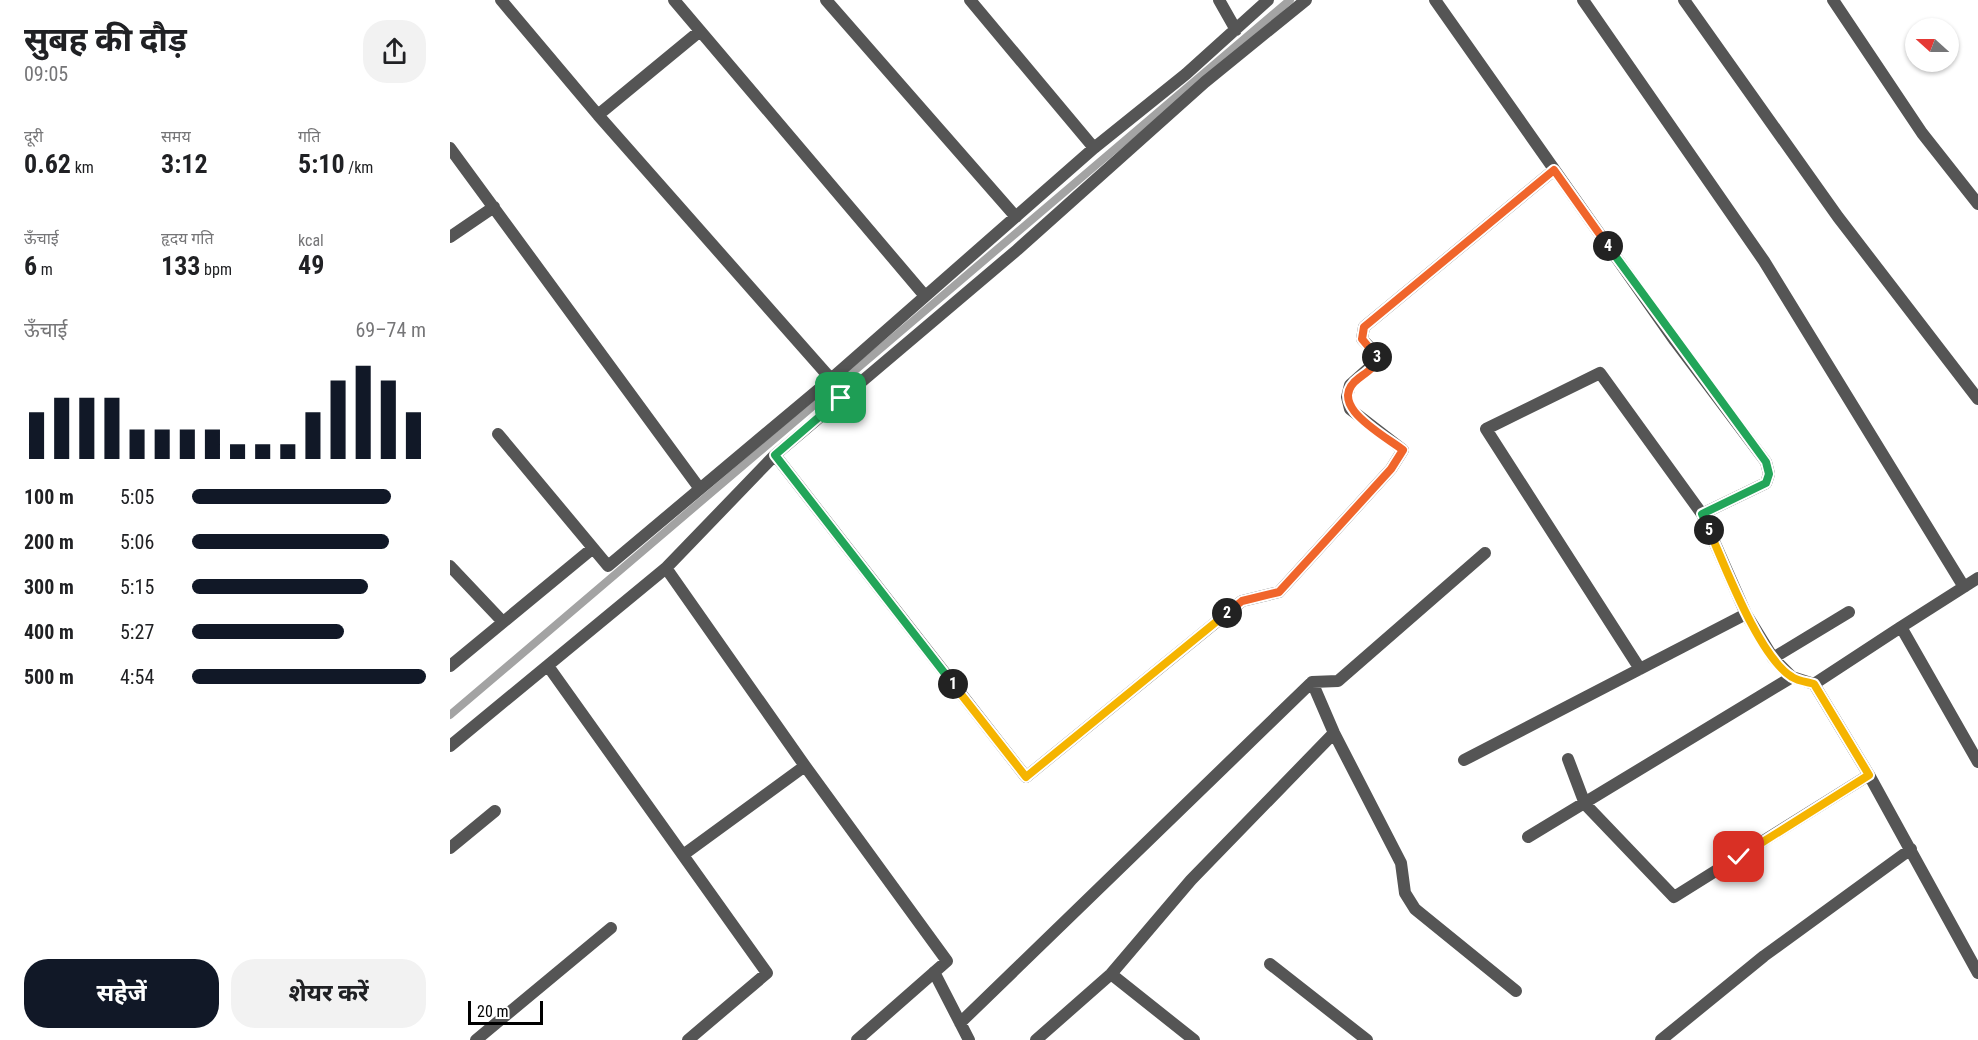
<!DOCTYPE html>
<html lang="hi">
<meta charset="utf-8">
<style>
:root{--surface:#fff;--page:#f2f2f2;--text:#202124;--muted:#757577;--accent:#111827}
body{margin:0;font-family:"Roboto Condensed","Noto Sans Devanagari",sans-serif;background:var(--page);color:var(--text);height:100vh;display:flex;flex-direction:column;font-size:22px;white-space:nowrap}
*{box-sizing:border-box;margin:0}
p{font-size:20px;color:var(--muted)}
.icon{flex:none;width:33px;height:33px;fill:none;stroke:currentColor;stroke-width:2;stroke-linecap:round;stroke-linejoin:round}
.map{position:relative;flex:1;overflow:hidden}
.details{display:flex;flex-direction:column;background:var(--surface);width:450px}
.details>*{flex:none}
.needle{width:39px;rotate:291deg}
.controls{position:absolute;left:1455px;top:18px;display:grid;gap:12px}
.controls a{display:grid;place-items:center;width:54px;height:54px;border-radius:50%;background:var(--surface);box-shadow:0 2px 4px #0004;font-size:30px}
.scale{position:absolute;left:18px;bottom:15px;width:75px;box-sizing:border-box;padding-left:6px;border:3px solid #000;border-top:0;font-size:16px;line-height:21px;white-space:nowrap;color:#000;-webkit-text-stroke:4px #fff;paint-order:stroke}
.pin{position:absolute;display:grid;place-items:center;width:51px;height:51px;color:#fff;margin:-26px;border-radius:12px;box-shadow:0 3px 9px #0006}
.km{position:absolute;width:30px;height:30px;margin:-15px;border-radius:50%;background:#222;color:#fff;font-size:16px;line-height:30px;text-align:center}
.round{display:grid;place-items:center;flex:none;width:63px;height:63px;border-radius:24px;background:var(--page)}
.summary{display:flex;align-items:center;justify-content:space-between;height:102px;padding:0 24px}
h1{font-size:33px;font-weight:700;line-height:45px}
.stats{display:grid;grid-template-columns:repeat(3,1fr);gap:9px;height:102px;padding:6px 24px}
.stats div{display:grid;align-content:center}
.stats b{font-size:26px;font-weight:700}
.stats small{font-size:16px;font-weight:400}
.stats p{font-size:16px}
.chart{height:168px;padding:12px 24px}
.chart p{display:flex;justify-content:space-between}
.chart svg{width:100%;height:108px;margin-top:6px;stroke:var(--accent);stroke-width:6}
.button{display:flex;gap:12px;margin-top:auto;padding:12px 24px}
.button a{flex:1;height:69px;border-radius:24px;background:var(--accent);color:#fff;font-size:24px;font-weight:700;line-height:69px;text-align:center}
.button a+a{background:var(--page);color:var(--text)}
ul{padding:0 24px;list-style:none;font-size:20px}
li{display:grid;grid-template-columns:96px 72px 1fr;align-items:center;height:45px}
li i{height:15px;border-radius:8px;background:var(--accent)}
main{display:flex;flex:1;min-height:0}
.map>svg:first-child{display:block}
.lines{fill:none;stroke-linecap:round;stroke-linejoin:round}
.stream{stroke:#a3a3a3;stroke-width:8}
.street{stroke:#555;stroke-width:12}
.split-1-casing{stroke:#fff;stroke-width:12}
.split-2-casing{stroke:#fff;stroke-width:12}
.split-3-casing{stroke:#fff;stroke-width:12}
.split-4-casing{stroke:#fff;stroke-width:12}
.split-5-casing{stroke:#fff;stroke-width:12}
.split-6-casing{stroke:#fff;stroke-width:12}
.split-1{stroke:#22a559;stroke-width:8}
.split-2{stroke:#f5b400;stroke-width:8}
.split-3{stroke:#f0652b;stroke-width:8}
.split-4{stroke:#f0652b;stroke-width:8}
.split-5{stroke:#22a559;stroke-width:8}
.split-6{stroke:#f5b400;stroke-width:8}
</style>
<main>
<section class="details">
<div class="summary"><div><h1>सुबह की दौड़</h1><p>09:05</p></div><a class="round"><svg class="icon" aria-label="share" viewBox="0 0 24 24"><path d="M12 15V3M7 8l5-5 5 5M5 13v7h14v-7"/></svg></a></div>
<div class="stats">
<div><p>दूरी</p><b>0.62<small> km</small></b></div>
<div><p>समय</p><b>3:12</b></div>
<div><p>गति</p><b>5:10<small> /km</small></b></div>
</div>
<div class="stats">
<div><p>ऊँचाई</p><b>6<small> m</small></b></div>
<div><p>हृदय गति</p><b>133<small> bpm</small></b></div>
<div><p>kcal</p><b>49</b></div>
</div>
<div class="chart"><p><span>ऊँचाई</span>69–74 m</p>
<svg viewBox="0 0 160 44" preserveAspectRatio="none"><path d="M5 44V25M15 44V19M25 44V19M35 44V19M45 44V32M55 44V32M65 44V32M75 44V32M85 44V38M95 44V38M105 44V38M115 44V25M125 44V12M135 44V6M145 44V12M155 44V25"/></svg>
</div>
<ul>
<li><b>100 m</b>5:05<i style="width:85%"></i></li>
<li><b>200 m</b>5:06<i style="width:84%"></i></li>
<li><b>300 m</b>5:15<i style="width:75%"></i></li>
<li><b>400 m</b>5:27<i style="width:65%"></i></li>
<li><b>500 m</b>4:54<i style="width:100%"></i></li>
</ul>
<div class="button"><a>सहेजें</a><a>शेयर करें</a></div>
</section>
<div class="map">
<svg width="1528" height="1040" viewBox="0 0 1528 1040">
<rect width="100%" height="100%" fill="#fff"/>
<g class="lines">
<path class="stream" d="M0,715L840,0"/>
<path class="street" d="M51,0L148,115L381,379
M224,0L475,296
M376,0L566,217
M520,0L644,148
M769,0L786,30
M985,0L1225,341L1316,462L1319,474L1316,483L1252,514
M1133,0L1314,261L1514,587
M1234,0L1388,217L1528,399
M1383,0L1472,133L1528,204
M148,115L250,31
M0,148L250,489
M0,237L44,207
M48,434L158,566L381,379L644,148L736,74L818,0
M325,455L576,777L792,601L829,592L941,469L953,450L900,409L897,397L900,385L927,361V355L912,339L914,327L1104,170
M0,566L53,622
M216,568L355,766L497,961L407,1040
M1451,627L1528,578
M1323,658L1399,612
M0,666L143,548
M98,666L317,973L238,1040
M1190,669L1036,429L1150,373L1252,514L1296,614L1323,658L1342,677L1364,684L1419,775L1528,973
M862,682L884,733L951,863L955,893L965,909L1066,991
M1364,684L1451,627L1528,762
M0,746L216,568L325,455L567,250L755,82L856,0
M1118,759L1135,804L1224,897L1419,775
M1014,760L1296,614
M1078,837L1342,677
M0,848L45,811
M233,855L355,766
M820,964L917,1040
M484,972L519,1040
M661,974L744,1040
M510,1023L862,682L888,681L1035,553
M26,1040L161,928
M586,1040L661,974L741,880L884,733
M1211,1040L1314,956L1461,849"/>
</g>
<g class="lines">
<defs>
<path id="split-1" d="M391,398L325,455L503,684"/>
<path id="split-2" d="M503,684L576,777L777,613"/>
<path id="split-3" d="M777,613L792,601L829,592L941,469L953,450C932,434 874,404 909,378C917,372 926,367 927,357"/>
<path id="split-4" d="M927,357L912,339L914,327L1104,170L1158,246"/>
<path id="split-5" d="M1158,246L1316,462L1319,474L1316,483L1252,514L1259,530"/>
<path id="split-6" d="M1259,530C1275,566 1309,657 1342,677C1348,681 1357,682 1364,684L1419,775L1289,857"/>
</defs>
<use href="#split-1" class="split-1-casing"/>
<use href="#split-2" class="split-2-casing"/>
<use href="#split-3" class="split-3-casing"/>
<use href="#split-4" class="split-4-casing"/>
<use href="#split-5" class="split-5-casing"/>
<use href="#split-6" class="split-6-casing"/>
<use href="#split-1" class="split-1"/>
<use href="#split-2" class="split-2"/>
<use href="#split-3" class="split-3"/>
<use href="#split-4" class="split-4"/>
<use href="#split-5" class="split-5"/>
<use href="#split-6" class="split-6"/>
</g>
</svg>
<div class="controls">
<a><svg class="needle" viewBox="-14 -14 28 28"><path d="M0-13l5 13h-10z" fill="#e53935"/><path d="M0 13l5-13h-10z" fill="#757577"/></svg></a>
</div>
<div class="scale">20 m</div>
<div class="pin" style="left:391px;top:398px;background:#1e9e55"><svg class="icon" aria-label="arrive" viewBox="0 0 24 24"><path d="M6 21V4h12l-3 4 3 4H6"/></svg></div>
<div class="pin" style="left:1289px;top:857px;background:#d93025"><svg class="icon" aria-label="check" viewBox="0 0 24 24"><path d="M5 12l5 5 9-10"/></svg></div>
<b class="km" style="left:503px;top:684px">1</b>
<b class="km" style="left:777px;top:613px">2</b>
<b class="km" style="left:927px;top:357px">3</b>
<b class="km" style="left:1158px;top:246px">4</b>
<b class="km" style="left:1259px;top:530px">5</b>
</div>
</main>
